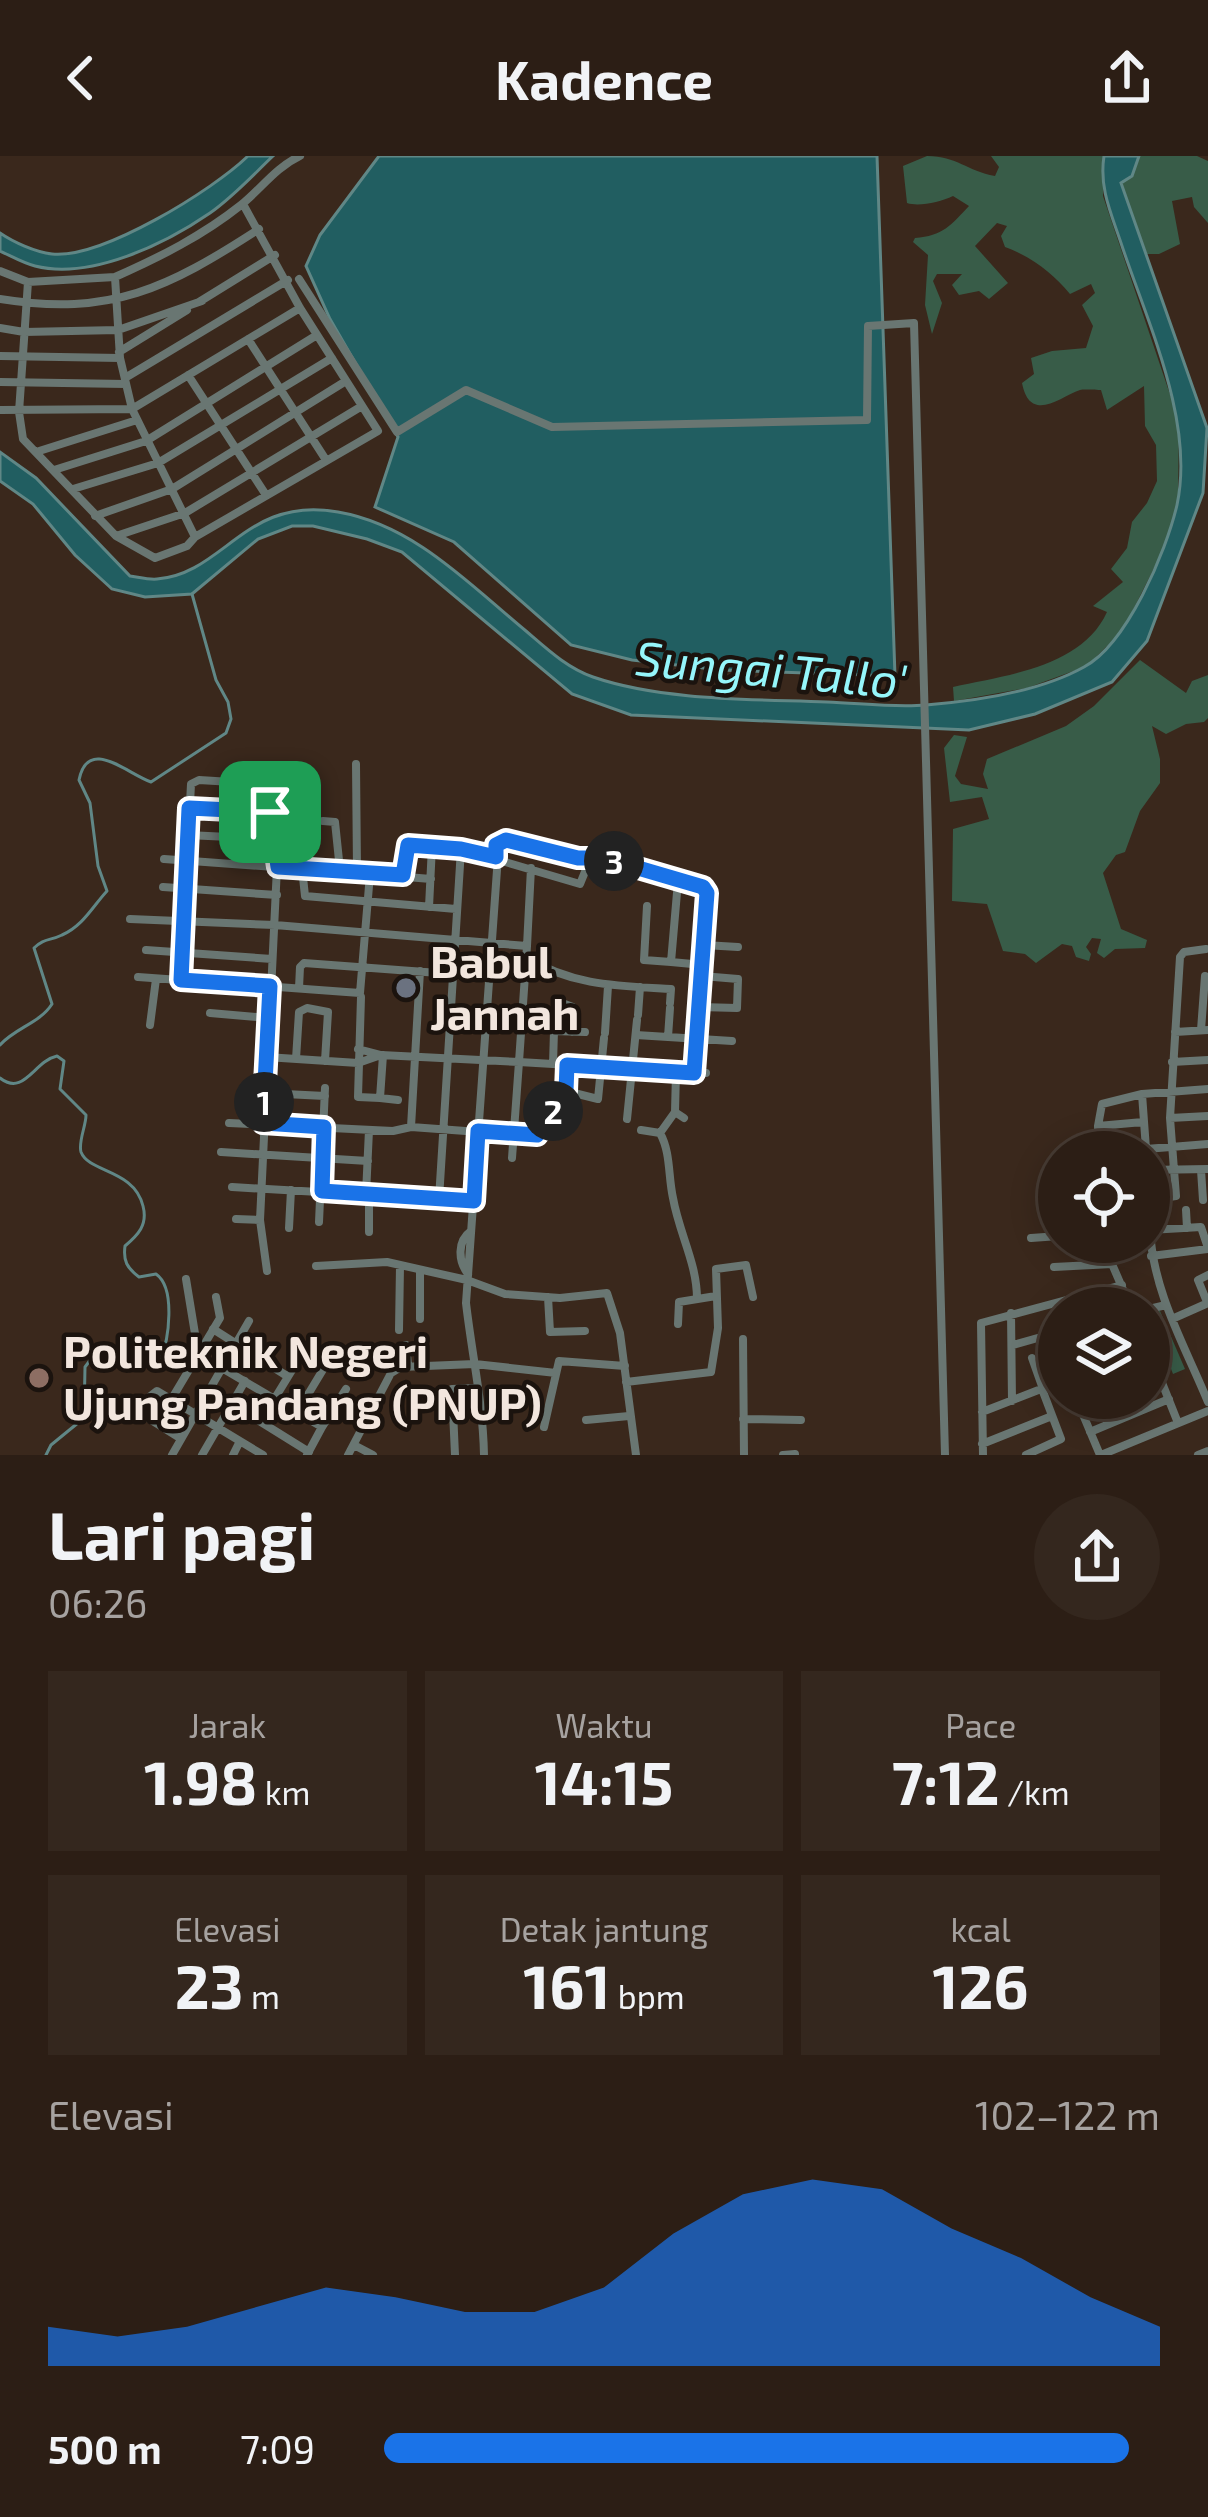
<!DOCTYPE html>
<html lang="id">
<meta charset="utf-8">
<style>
:root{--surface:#2c1e15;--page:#34271e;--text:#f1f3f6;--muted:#a6a2a0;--line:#483c34;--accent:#1a73e8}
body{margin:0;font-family:"Exo 2",sans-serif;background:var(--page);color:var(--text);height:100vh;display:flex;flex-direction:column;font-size:45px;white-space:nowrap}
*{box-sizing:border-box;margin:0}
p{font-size:39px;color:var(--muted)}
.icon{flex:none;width:66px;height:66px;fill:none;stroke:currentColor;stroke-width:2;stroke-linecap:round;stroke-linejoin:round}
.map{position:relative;height:1299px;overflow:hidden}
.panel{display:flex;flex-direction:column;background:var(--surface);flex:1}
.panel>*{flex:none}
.controls{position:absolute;left:1038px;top:975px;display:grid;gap:24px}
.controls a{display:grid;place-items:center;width:132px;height:132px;border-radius:50%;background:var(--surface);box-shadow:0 6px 30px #0003,0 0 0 3px var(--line);font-size:60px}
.pin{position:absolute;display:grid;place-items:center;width:102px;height:102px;color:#fff;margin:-51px;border-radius:24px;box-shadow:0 6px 18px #0006}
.km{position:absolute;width:60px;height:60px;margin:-30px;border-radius:50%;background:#222;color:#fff;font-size:33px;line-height:60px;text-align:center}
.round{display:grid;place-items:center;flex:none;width:126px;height:126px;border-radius:63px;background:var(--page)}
.summary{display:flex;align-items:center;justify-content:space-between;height:204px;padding:0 48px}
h1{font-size:66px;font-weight:700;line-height:90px}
.metrics{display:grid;grid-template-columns:repeat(3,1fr);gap:18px;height:204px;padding:12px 48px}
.metrics div{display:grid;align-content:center;border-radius:0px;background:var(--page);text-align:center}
.metrics b{font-size:60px;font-weight:700}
.metrics small{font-size:33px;font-weight:400}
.metrics p{font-size:33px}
.chart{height:336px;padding:24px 48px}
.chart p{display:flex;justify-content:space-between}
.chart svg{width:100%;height:216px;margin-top:12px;fill:var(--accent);opacity:.7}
ul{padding:0 48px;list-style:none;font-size:39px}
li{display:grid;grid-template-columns:192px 144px 1fr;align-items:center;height:90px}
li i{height:30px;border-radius:15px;background:var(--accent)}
header{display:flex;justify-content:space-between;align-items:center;height:156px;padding:0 48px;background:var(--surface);font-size:54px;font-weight:700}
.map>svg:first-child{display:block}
.green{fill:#385c48}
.water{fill:#215e61;stroke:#608786;stroke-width:3}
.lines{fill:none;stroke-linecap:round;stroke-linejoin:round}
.stream{stroke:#608786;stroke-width:3}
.street{stroke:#697672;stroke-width:8}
.route-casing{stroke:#fff;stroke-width:24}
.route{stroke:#1a73e8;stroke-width:15}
.worship-dot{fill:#6b7280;stroke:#1b130e;stroke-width:4.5}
.education-dot{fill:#8d6e63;stroke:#1b130e;stroke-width:4.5}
.labels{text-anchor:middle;stroke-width:9;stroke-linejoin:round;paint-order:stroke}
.poi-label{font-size:45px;font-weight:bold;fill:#f2e6de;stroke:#1b130e;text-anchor:start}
.water-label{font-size:48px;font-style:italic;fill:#95f6fb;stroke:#1b130e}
</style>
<header><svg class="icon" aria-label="back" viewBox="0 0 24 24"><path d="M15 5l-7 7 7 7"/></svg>Kadence<svg class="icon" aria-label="share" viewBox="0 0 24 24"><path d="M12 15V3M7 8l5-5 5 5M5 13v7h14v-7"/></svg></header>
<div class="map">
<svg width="1208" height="1299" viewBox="0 0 1208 1299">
<rect width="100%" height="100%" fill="#3a281c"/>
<path class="green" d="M927,0C957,0 967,15 995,20L999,11L991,0H1104L1103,40L1179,265L1178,345L1164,392L1123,474L1087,510L1027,532L954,545L953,531C1007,519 1082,511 1107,456L1093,450L1123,426L1111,413L1127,392L1132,366L1147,347L1157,325L1156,289L1145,270L1144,230L1107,254L1101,234C1097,234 1084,233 1080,234C1060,241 1030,268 1022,227L1034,218L1031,202L1052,195L1086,192L1093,170L1082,149L1095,137L1091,128L1070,138C1053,117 1030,100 1005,91L1001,80L1007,70L997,67L975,90L1008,127L989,143L979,135L959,139L952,129L962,118H937L933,125L942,147L932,178L925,149L928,99L913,86L915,82C943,80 951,69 969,50L953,40C940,46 919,51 907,47L903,10Z
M1139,0H1197L1208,5V67L1194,51L1192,41L1172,45L1180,88L1159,98H1147L1121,26L1132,20Z
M1140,504L1186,537L1192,525L1208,519V562L1204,566L1186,568L1166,578L1152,570L1160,603V627L1140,655L1125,696L1116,699L1103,717L1121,773L1147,784L1145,792L1115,793L1104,802L1097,797L1101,783L1092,782L1086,791L1091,798L1089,805L1076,801L1072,790L1062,788L1036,807L1025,798L1003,795L987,748L952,745L953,673L989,663L982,641L950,646L944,592L954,579L967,581L955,620L961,628L988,633L983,618L987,603L1066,570L1094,550Z
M1160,1155L1185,1213L1173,1218L1149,1156Z"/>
<path class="water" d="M248,0H273C253,19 233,41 210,57C165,88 91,124 35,110C23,107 11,100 0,95V77C13,86 35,96 52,98C102,103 213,34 248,0Z
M379,0H877L895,520L721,514L632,504L571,489L454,386L375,351L398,281L330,163L306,110L320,79Z
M1104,0H1139L1132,20L1121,27L1207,272L1203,337L1147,485L1112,526L1035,558L969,574L631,559L572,538L402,396L367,383L313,370H292L258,383L192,438L145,441L112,433L75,399L33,348L0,325V296L36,322L130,420C138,421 149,424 157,423C224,418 246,339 338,356C414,369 469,428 526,475C547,493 567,512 593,521C663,545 753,543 827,546C859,547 894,552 926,549C977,545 1039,536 1084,511C1127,488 1166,396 1177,349C1195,265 1147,166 1121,87C1111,57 1099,32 1104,0Z"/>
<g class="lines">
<path class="stream" d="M0,889C15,872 40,867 52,848L34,792C44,782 50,785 62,779C83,770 93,750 107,735L98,710L90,647L79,624C88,580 126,617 151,626L226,577L231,563L228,546L216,524L192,438
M0,922C24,941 34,905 57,900L64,905L60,933L86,959C86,970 78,986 81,996C89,1017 134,1013 143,1050C148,1069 138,1079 125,1090C123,1105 127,1112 139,1121L156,1118C176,1132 169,1184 160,1205L141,1210L112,1194L97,1195L85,1211L84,1262L51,1289L46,1299"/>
<path class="street" d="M0,115L28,126L115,121L120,202L132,253L195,381
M115,121C160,101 202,80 241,49C262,32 275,12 300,0
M299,123L397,276L466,234L552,271L867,264L868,170L914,167L945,1299
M28,126L19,256L23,283L116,380L155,402L187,390L195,381L378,275L300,152L243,48
M0,143C111,161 168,132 259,73
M199,146L275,99
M0,172L24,176L118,174L202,145
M248,183L326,304
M119,196L187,154
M0,200L120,202
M188,219L266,339
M125,222L288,124
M0,226L126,228
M0,254L132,253L300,152
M36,296L137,264
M54,314L146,285L317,179
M73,333L158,307L332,202
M95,360L172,333L346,225
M116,380L185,357L362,250
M356,608L357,714
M294,638L305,740L456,753
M189,652L270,656
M323,665L335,666L340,714
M187,679L273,683
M164,703L370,718
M403,719L404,693L408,689L461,693L580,728L591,701
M678,725L671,806L703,809
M163,731L277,739
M647,750L644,804L671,806
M429,751L432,690
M130,763L275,769L527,790L531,712
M704,789L738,791
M146,794L272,803
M526,801C572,830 619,830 671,833L670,847
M138,821L360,837L370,718L431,723
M181,824L191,628L199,624L263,628L267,635L277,711L260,1064L267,1115
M299,832L300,811L304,807L452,818
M361,841L358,941L380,942L383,899
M700,851L737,852L738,823L702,820
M210,857L268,862
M638,859L640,831
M150,869L156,823
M1201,874L1205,820
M554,875L555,851L562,847L573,851L572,876
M1175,876L1208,874
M605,877L608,830
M636,879L732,885
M668,881L670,852
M358,893L381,899L519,906L527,790
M266,901L358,907L381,899
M296,903L299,856L307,852L328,856L325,905
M1172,906L1208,904
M553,908L554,875L585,876
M676,916L675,956L684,962
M566,935L567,909
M265,937L325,940
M1142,938L1146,993L1208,988
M380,942L398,944
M1170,962L1208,960
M546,963L548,939H563
M627,963L637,864
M1143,966L1098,970L1102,948L1142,938L1208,933
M229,967L393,975L411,971L420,815
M1098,970L1099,996
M411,971L535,980L566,935L598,943L604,882
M641,974L660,977C671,997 668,1020 673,1042C679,1077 697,1107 697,1143
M660,977L675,956
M221,996L368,1005
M1110,996L1146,993
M512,1002L519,906L706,917
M1149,1014L1208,1013
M1201,1014L1203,1044
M232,1031L474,1045
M366,1038L369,974
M439,1043L461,693
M1149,1044L1176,1040L1170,962L1180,801L1184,796L1206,793
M1186,1054L1187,1072
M236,1063L260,1064
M319,1066L325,932
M289,1072L291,1034
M1149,1074L1201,1071L1208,1092
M1150,1074C1153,1136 1185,1190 1208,1246
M369,1076V1038
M1031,1082L1059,1080
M1109,1086L1112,1108L1131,1152
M1151,1100L1208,1093
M316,1110L387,1106L467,1124L505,1138L560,1142L607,1137L620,1177L636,1299
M1054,1111L1112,1108
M468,1118C458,1105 457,1085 471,1075
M186,1123L198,1196
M548,1141L550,1176L585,1175
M1207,1146L1198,1124L1208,1119
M1149,1153L1166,1149
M1011,1157L1012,1245
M420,1163V1115
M1172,1163L1208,1147
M678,1168L679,1146L716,1140
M213,1173L287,1220
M399,1174L400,1110
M1052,1178L1059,1199
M743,1183L744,1299
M406,1189L408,1209
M1013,1189L1059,1176
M1149,1194L1178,1267
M1032,1202L1043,1233
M222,1212L322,1271L307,1299
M626,1226L711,1216L718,1172L716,1113L746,1109L753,1141
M275,1242L305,1193
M1076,1242L1100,1299
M1108,1242L1117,1264
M1137,1242L1143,1254
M171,1244L220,1162L216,1141
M143,1246L157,1235L263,1299
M232,1248L309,1296
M298,1255L324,1212
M982,1256L1059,1226
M148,1262L180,1282
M743,1263L801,1264
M586,1264L629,1260
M322,1271L346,1233
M544,1271L559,1205L625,1210
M1090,1276L1169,1243
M982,1288L1052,1260
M354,1289L373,1299
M172,1299L249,1165
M202,1299L245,1225
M233,1299L240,1285
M348,1299L391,1217L401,1211L475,1208L556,1217
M455,1299L452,1233L477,1232
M484,1299C483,1247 472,1199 466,1147L499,686L513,685L581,703L604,702L705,732L694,917
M783,1299L795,1298
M983,1299L981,1167L1122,1129
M1026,1299L1061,1283L1042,1233
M1101,1299L1208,1255
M1198,1299L1208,1295"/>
</g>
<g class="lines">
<defs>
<path id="route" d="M189,652L270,656L278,711L403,719L408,689L461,693L496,701V689L506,684L578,702H604L703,731L707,737L694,917L567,909L566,935L537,979L478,975L474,1045L322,1035L324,971L263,967L270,830L181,824Z"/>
</defs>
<use href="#route" class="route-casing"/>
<use href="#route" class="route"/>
</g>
<circle class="worship-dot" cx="406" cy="832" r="12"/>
<circle class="education-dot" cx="39" cy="1222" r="12"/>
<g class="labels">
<g class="poi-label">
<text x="430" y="822">Babul<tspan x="430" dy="52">Jannah</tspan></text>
<text x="63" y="1212">Politeknik Negeri<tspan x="63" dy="52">Ujung Pandang (PNUP)</tspan></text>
</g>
<g class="water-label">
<text transform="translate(771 514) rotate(5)" y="17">Sungai Tallo'</text>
</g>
</g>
</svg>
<div class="controls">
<a><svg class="icon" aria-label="locate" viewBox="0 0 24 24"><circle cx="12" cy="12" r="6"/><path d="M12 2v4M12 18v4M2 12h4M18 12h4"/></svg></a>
<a><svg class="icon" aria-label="layers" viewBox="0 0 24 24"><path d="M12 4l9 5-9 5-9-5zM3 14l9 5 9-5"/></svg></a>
</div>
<div class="pin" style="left:270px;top:656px;background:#1e9e55"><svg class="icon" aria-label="arrive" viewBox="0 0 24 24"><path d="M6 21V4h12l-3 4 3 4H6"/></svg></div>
<b class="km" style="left:264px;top:946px">1</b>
<b class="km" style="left:553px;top:955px">2</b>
<b class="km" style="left:614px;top:705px">3</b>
</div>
<section class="panel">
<div class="summary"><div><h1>Lari pagi</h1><p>06:26</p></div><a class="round"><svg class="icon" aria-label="share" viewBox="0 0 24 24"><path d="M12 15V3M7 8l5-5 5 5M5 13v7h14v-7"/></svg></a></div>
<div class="metrics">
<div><p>Jarak</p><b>1.98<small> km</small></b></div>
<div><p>Waktu</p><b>14:15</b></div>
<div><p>Pace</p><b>7:12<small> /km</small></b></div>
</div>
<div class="metrics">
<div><p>Elevasi</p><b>23<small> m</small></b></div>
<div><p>Detak jantung</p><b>161<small> bpm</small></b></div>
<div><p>kcal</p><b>126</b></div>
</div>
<div class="chart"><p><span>Elevasi</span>102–122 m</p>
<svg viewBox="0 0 160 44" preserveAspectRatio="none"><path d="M0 44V36L10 38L20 36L30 32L40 28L50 30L60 33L70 33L80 28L90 17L100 9L110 6L120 8L130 16L140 22L150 30L160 36V44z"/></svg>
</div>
<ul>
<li><b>500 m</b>7:09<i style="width:96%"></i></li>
</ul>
</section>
